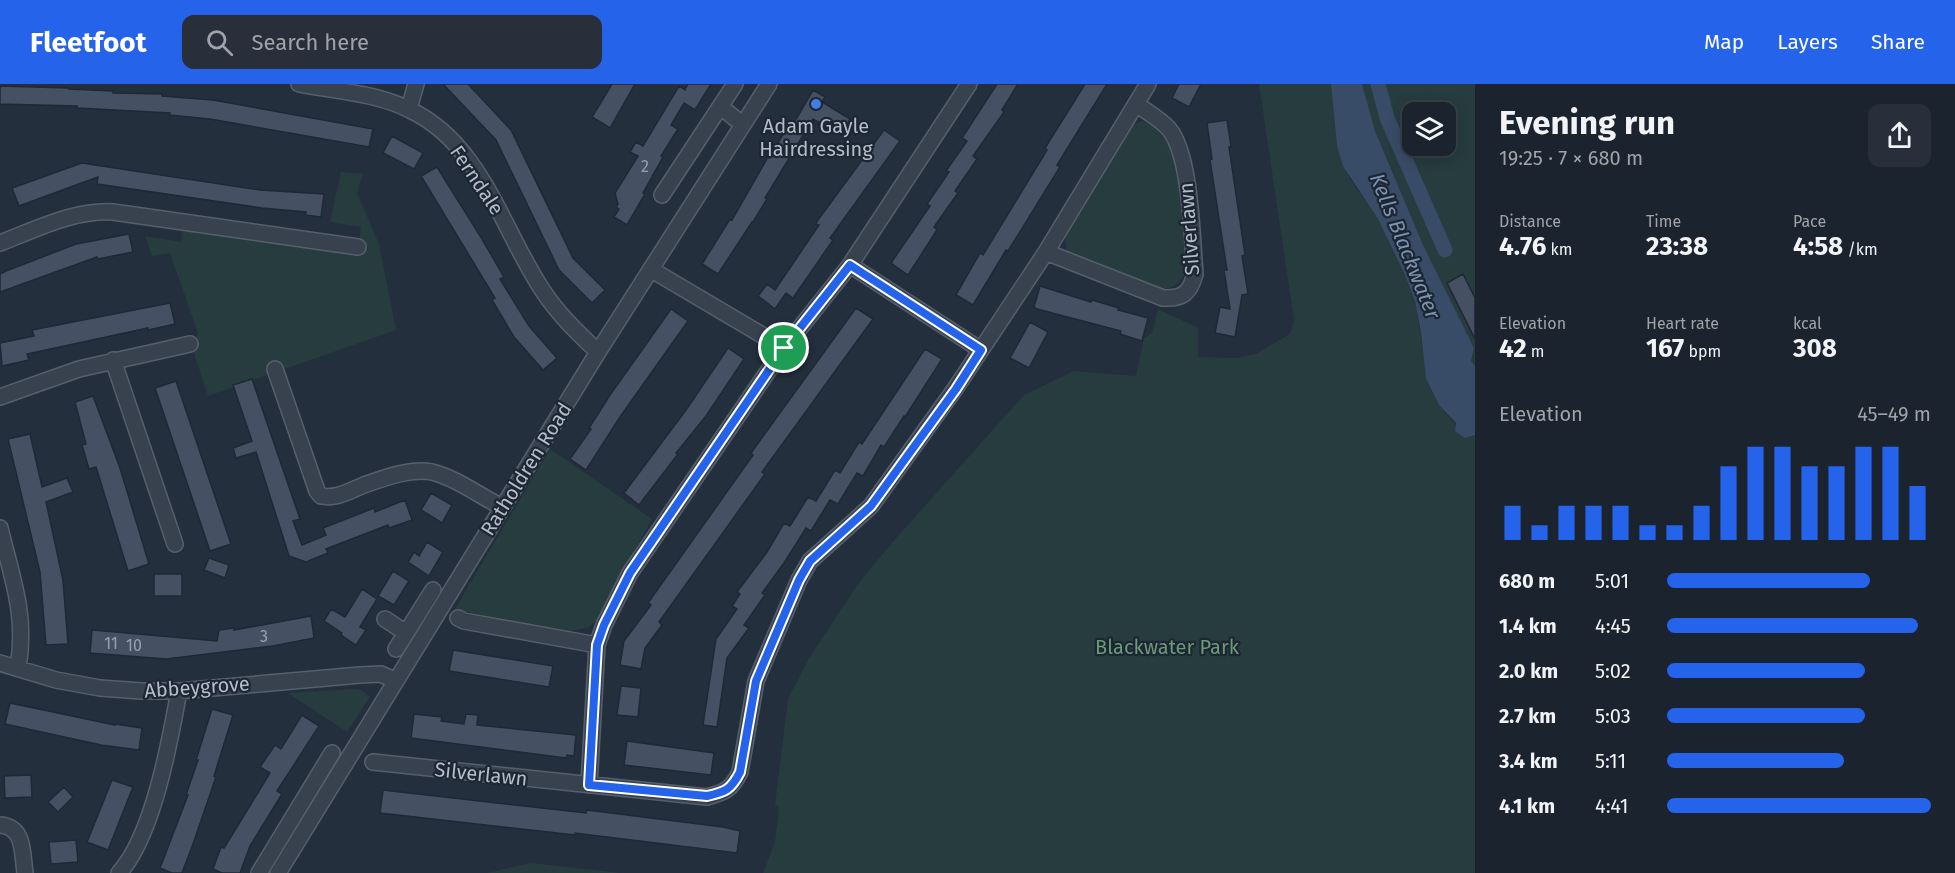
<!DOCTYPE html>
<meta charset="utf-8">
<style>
:root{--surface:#1b232e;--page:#282f3a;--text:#f1f3f6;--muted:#a0a4aa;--line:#39404a;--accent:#2563eb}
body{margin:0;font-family:"Fira Sans",sans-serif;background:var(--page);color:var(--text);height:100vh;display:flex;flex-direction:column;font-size:22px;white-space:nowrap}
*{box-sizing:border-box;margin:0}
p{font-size:20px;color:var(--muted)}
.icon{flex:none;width:33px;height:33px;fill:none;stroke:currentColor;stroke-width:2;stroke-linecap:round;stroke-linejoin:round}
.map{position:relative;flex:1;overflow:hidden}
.drawer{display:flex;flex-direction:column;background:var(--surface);width:480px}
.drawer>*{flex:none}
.fabs{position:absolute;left:1402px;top:18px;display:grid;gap:12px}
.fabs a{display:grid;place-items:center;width:54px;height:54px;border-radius:12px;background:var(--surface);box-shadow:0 3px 15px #0003,0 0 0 2px var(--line);font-size:30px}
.pin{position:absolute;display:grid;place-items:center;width:51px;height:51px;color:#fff;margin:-26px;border:3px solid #fff;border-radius:50%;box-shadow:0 2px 6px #0007}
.round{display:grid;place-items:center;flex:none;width:63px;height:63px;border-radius:12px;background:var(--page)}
.summary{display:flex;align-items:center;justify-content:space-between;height:102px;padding:0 24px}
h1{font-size:33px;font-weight:700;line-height:45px}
.figures{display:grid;grid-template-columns:repeat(3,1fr);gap:9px;height:102px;padding:6px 24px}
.figures div{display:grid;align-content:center}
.figures b{font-size:26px;font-weight:700}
.figures small{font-size:16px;font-weight:400}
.figures p{font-size:16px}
.chart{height:168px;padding:12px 24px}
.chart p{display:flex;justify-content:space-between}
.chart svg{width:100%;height:108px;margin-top:6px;stroke:var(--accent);stroke-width:6}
ul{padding:0 24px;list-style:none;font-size:20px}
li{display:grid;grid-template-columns:96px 72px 1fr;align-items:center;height:45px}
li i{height:15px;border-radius:8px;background:var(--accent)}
header{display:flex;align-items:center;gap:36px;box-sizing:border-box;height:84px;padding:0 30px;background:var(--accent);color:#fff}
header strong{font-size:28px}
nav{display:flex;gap:33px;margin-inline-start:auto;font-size:21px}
.search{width:420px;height:54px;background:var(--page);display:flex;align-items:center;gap:15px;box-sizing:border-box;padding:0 21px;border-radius:12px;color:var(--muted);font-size:22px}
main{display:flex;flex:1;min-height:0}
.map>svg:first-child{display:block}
.green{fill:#263c3f;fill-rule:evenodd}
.water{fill:#394c67}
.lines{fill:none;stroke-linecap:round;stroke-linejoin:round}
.canal{stroke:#394c67;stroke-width:15}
.building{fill:#455162;stroke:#1f2835;stroke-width:1.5}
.minor-casing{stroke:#565f6c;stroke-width:18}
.minor{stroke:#38414e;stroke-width:15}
.route-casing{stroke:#fff;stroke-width:12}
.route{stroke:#2563eb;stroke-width:8}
.shop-dot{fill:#3f7fe0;stroke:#1d2633;stroke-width:2}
.labels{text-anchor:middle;stroke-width:4.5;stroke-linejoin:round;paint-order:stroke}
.number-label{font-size:16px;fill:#98a1af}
.poi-label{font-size:20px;fill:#b4bcc9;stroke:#1d2633}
.street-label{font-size:20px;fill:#b4bcc9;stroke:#1d2633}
.park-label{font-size:20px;fill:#6b9a76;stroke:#1d2633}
.water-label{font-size:21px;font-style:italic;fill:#7c92b1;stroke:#1d2633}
</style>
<header>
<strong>Fleetfoot</strong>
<div class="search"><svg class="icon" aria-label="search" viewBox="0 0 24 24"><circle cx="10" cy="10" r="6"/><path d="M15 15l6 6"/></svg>Search here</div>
<nav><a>Map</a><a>Layers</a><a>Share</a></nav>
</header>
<main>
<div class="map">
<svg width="1475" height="789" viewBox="0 0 1475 789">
<rect width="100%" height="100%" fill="#242f3e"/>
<path class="green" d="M1259,0H1331L1337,62L1350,95L1378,135L1405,191L1415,216L1425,277L1439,321L1465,353L1475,351V789H763L775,758L779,723L775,721L788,615L809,574L860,497L898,452L1024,311L1074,287L1136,292L1144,254L1152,249L1158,225L1198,244V273L1236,274L1256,270L1290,250L1294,236Z
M1362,0H1475V282L1471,277L1474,264L1423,161L1375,47ZM1413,28H1446V62H1413Z
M1142,37C1156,42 1165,53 1172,66C1176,89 1193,170 1186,187C1181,201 1171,205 1157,206L1067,168L1065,151L1124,48L1132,41Z
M341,88L363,90L357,109L379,160L396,246L208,312L192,263L198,249L170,169L152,172L145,152L181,158L182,144L358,169L361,143L330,138Z
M550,365L652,435L606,518L602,532L589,543L567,548L491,539L480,530L455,525Z
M354,605L361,606L370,613L347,648L288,609Z
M531,779L621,789H487Z"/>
<path class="water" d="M1331,0H1362L1375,47L1423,161L1474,264L1471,277L1475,282V351L1465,354L1455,347L1456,339L1439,321L1426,294L1421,248L1415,217L1405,191L1378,135L1343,82L1337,62Z"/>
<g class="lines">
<path class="canal" d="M1378,0L1387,34L1445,166"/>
</g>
<path class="building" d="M443,0H468L511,46L573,174L605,206L592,219L559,186L496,56Z
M612,0H635L610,44L592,33Z
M688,0H711L695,26L684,19L671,41L678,45L661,72L663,73L643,109L645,110L627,141L614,133L619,125L616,123L618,120L615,109L638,72L630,68L636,58L643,62L679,2L685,6Z
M997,0H1018L1002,26L1004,28L973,72L977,75L955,107L958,109L934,143L937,146L908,191L891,179L930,122L927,120L949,88L946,87L967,57L962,54Z
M1085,0H1107L1057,81L1060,83L1008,167L1006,166L973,221L956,211L980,169L983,171L1047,66L1045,64Z
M1179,0H1201L1189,23L1172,14Z
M0,2L69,4V5L113,7V9L162,10V12L213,16L373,45L369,63L210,35L169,31L170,29L77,24V22L0,20Z
M813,6L825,13L822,18L850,35L841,51L813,35L765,114L767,115L753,138H752L718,190L702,180L730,135L732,136L768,73L769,74L788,42L791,44Z
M1227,36L1231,63H1229L1245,171L1242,172L1248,210L1242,211L1235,253L1215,249L1220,223L1230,225L1224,186H1227L1210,76L1212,75L1207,39Z
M884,46L900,57L830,154L833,156L793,214L786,209L775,225L758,212L767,200L775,206L819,141L816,140L818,136Z
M392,52L423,69L414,85L383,69Z
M82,79L260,106L324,110L321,133L305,131L306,128L262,124L97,100L98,93L19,122L12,104Z
M437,83L482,155L504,193L500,195L529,242L557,274L543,286L514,253L492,216L495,214L421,92Z
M129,150L133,168L98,175L97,173L0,208V190L6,187L76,160Z
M1463,190L1475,214V255L1447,199Z
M1040,202L1091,218L1092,216L1119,224L1118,226L1148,234L1142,257L1120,250L1121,247L1037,225L1034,223Z
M170,219L175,240L148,246V244L27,270L29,276L2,282L0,259L34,252L32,246Z
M856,224L873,235L762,388L765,390L659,538L662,541L645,564L641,585L620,581L624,557L651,521L648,519L753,371L751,369Z
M671,225L688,237L620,333L586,386L570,375L591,345L589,344L610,311Z
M1030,238L1048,248L1029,284L1010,274Z
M728,264L744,275L706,332L676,369L678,370L639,421L624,409L686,326Z
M925,265L942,275L905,333L904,332L884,363L881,361L863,392L857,389L838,420L830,416L811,447L806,444L784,479L762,509L765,511L744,541L749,544L727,574L717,643L703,641L716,555L737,525L732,522L740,510L737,508L767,468L784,439L790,442L808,413L816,417L835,386L840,389L859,358L862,360Z
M252,295L300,435L293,437L302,461L326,451L323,444L374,424L375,428L405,416L412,436L389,444L388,441L326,465L328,469L306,478L289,472L256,368L236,374L233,364L252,357L233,301Z
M176,297L231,460L210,467L155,304Z
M93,312L120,384L149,480L128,487L96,383L89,385L82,361L86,360L75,318Z
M30,350L42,403L67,394L73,408L46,418L63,496L68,560L46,561L40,488L8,355Z
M431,409L452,421L442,439L421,426Z
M427,458L443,468L429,492L408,478L414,468L419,472Z
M209,474L229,481L225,494L204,486Z
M393,487L409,497L394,521L378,512Z
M154,490H182V512H154Z
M362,505L377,515L360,543L366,546L356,561L341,551L342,549L324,537L331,525L345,533Z
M311,532L314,554L273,562L166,575L90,569L92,546L217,557L219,546L234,544V546Z
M453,566L553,582L549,603L449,587Z
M621,602L641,604L638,633L617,631Z
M10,619L115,641V640L142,644L139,666L101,661L5,640Z
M212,625L233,631L214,692L216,693L193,760L182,789H172L160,784L188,711H186L198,676H196Z
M414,630L442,633L441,637L464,640L466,630L478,631L477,641L576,651L574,672L567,671L566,674L411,654Z
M302,631L319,642L277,707L282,710L250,762L240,789H222L213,785L221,763L224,764L270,689L260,683L275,661L281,665Z
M627,657L714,669L711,691L624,681Z
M31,691L32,713L5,714L4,692Z
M112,696L133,703L108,766L87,758Z
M64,703L73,713L58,728L48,718Z
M383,706L586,729L587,726L723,743L740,747L737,769L575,749V751L380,729Z
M76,756L78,778L51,780L49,758Z"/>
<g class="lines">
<defs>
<path id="minor" d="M299,0C335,7 377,9 410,26C482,60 502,146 543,207C558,230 578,249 598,268
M721,23L743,41
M409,25L416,0
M662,111L735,0
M0,159C37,145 73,126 113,128L358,163
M1046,168L1163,214C1183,215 1190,209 1195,190C1192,155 1191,71 1169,45C1160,35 1147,28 1136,20
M850,181L981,266
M652,186L784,264
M113,276L175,460
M275,285L317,407L321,412C337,415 349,407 364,401C384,394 410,384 432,388C456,394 480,412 502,423
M0,313L79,285L190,260
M0,444C12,495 27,530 18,584
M458,534L464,537L597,561
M385,535L406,549
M396,565L433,506
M0,579L56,596L100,604L141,607H179L360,591L381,590L396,597
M373,678L707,713C725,708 731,706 740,688L756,597L799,496L810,477L871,422L955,305L1046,168L1148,0
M589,701L597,561L604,541L630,489L784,264L850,181L969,0
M0,741C25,743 22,769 25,789
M119,789C153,752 170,657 179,607
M259,789L332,669
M278,789L598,268L769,0"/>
</defs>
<use href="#minor" class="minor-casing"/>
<use href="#minor" class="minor"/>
</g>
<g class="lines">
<defs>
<path id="route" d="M850,181L981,266L956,305L871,422L810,477L799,496L756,597L740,688C731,706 725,708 707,712L589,701L597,561L604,541L630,489L784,264Z"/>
</defs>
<use href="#route" class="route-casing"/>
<use href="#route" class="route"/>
</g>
<circle class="shop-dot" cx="816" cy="20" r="6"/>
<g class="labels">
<g class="number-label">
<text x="645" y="88">2</text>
<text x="264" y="558">3</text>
<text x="111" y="565">11</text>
<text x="134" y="567">10</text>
</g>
<g class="poi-label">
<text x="816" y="49">Adam Gayle<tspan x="816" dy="23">Hairdressing</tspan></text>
</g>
<g class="street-label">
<text transform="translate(477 96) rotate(56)" y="7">Ferndale</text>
<text transform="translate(1189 145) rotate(-94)" y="7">Silverlawn</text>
<text transform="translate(526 385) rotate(-58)" y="7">Ratholdren Road</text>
<text transform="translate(197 603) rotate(-4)" y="7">Abbeygrove</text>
<text transform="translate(481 690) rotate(6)" y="7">Silverlawn</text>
</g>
<g class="park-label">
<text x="1167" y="570">Blackwater Park</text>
</g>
<g class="water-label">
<text transform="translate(1405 162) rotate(68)" y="7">Kells Blackwater</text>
</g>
</g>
</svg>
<div class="fabs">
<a><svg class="icon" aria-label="layers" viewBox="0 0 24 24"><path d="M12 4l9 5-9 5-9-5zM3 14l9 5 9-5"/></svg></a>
</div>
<div class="pin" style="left:784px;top:264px;background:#1e9e55"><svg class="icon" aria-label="arrive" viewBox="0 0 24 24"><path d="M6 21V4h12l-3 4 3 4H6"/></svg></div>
</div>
<section class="drawer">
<div class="summary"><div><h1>Evening run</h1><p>19:25 · 7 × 680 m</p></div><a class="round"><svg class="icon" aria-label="share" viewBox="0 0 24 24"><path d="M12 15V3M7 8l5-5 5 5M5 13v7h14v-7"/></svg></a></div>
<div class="figures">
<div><p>Distance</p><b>4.76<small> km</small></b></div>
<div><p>Time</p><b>23:38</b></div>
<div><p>Pace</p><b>4:58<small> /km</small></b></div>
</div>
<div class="figures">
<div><p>Elevation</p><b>42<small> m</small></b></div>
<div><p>Heart rate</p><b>167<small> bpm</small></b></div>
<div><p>kcal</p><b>308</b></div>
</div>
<div class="chart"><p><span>Elevation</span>45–49 m</p>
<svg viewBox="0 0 160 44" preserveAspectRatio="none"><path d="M5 44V30M15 44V38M25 44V30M35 44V30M45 44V30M55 44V38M65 44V38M75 44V30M85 44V14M95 44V6M105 44V6M115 44V14M125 44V14M135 44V6M145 44V6M155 44V22"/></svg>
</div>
<ul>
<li><b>680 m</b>5:01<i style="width:77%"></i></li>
<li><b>1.4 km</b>4:45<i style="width:95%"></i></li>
<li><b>2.0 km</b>5:02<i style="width:75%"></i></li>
<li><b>2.7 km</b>5:03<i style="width:75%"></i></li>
<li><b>3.4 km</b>5:11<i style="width:67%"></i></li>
<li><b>4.1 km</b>4:41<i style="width:100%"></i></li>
</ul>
</section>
</main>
